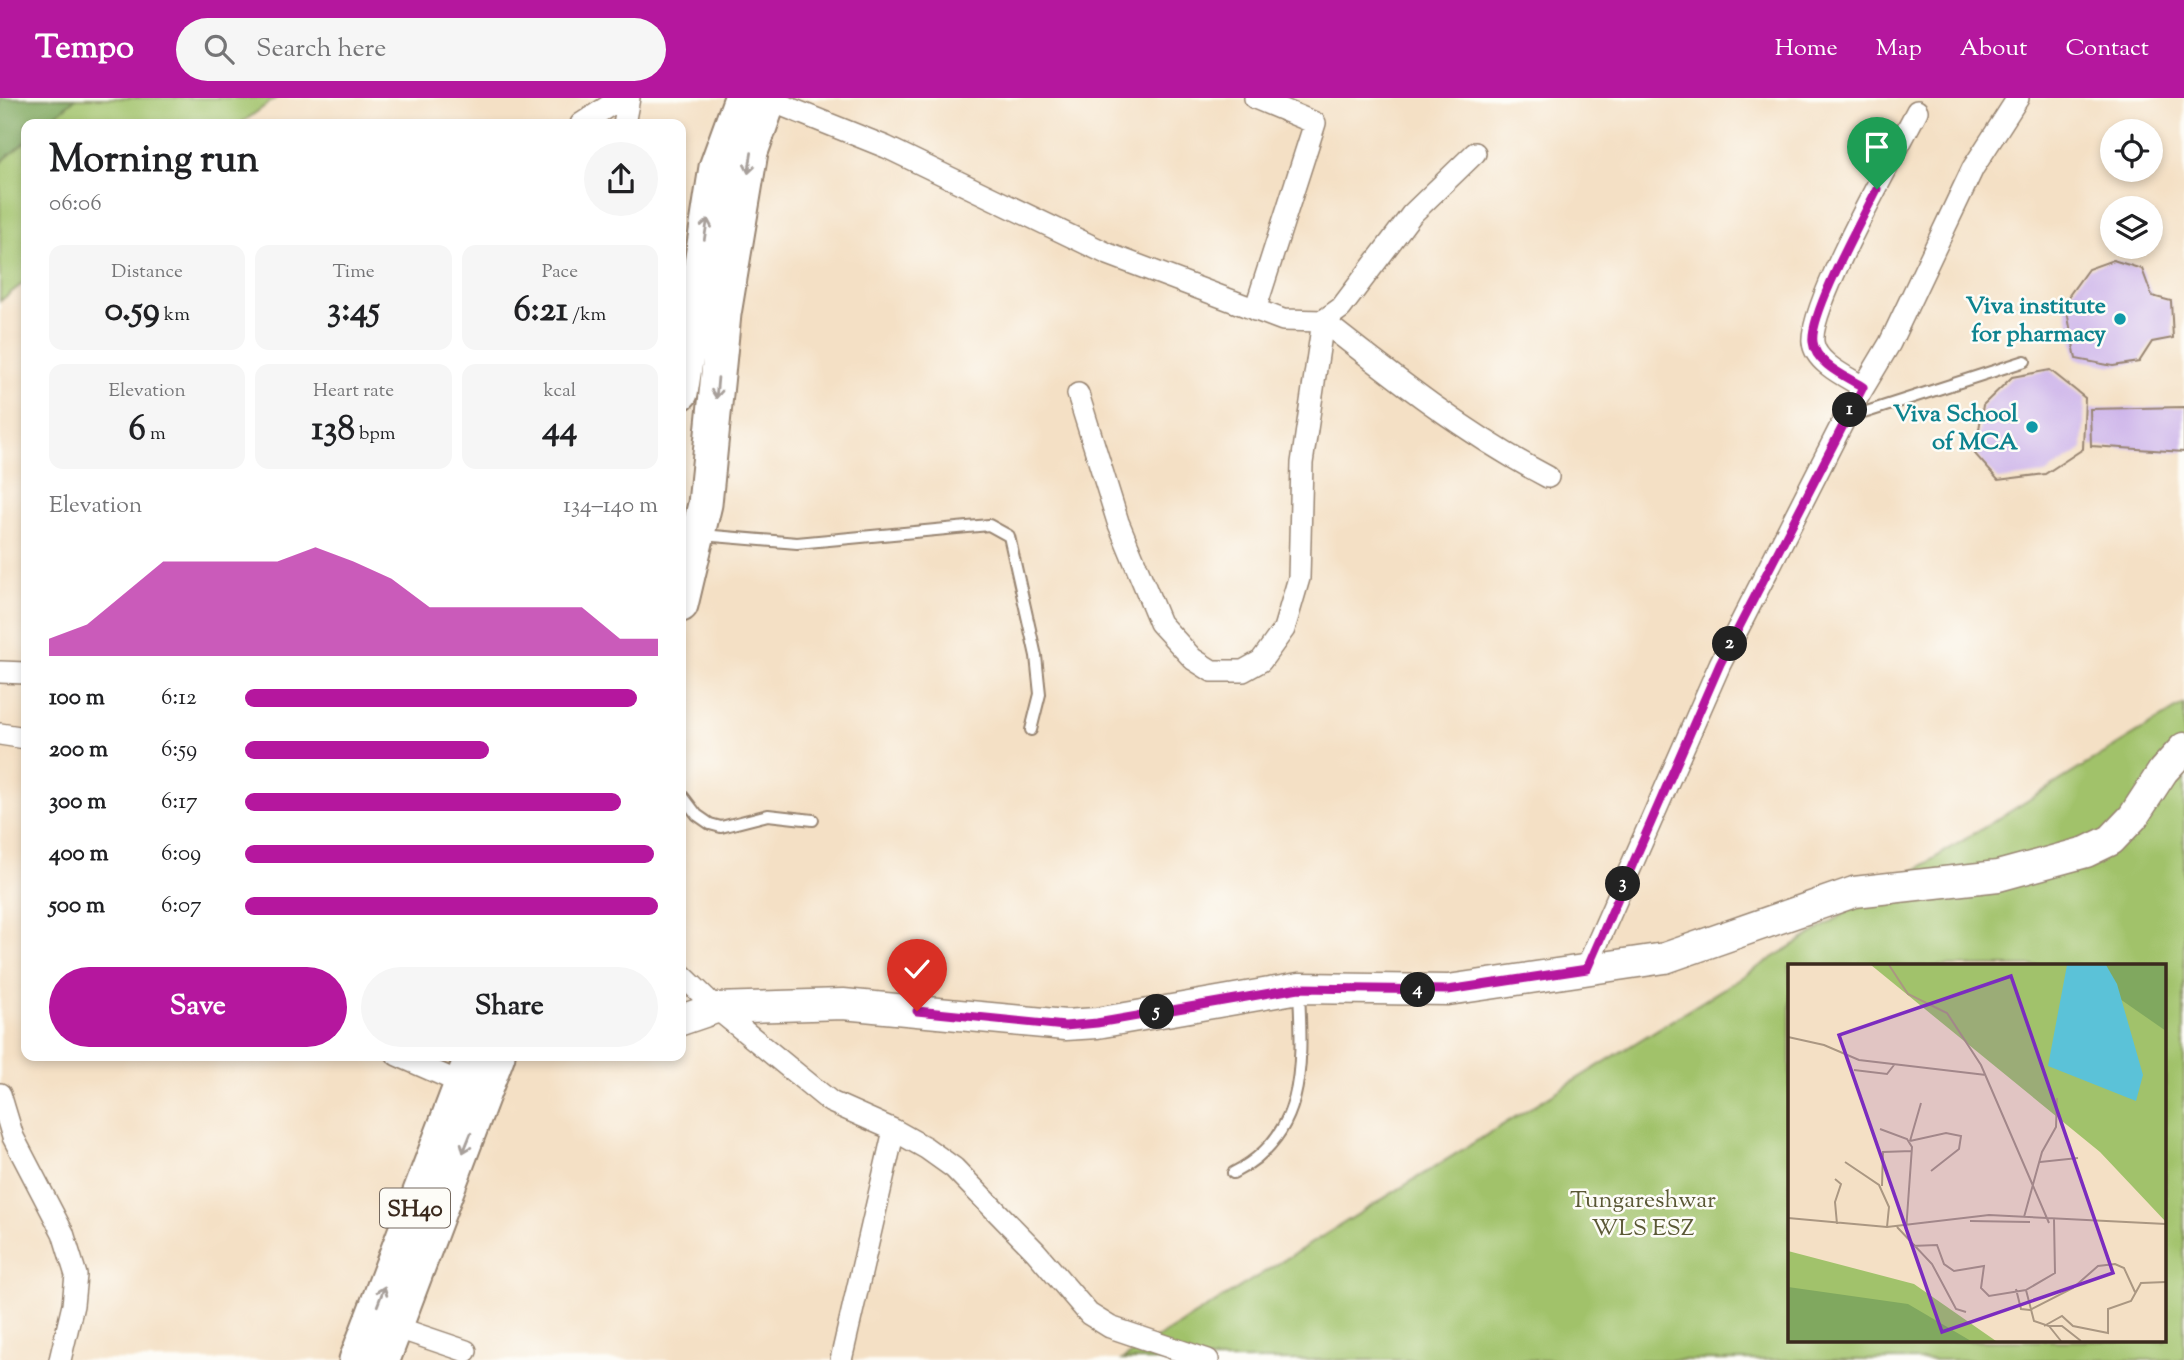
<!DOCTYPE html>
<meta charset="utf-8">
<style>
:root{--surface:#fff;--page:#f6f6f6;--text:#202124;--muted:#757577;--accent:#b5179e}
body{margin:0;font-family:"Sorts Mill Goudy",serif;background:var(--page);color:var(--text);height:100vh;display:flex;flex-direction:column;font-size:26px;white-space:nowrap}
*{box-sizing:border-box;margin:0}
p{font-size:23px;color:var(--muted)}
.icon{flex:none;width:38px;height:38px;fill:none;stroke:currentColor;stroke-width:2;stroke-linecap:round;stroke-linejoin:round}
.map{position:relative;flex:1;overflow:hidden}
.drawer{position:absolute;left:21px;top:21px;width:665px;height:942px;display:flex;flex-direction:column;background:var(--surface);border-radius:14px;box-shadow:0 4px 10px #0003}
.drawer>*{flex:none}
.tools{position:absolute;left:2100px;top:21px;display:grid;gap:14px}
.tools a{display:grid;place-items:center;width:63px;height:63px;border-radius:50%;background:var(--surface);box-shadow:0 4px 10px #0003;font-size:35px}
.pin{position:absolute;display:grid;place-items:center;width:60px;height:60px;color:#fff;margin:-72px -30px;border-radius:50% 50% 50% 0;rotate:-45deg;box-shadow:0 0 7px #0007}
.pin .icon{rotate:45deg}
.km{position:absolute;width:35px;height:35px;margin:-18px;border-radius:50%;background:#222;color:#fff;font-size:19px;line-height:35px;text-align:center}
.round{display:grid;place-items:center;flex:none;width:74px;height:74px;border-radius:37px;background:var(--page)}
.overview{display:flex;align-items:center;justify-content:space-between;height:119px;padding:0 28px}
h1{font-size:38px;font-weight:700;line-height:52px}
.metrics{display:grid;grid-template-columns:repeat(3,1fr);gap:10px;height:119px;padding:7px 28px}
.metrics div{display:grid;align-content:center;border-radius:14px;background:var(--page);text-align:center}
.metrics b{font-size:35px;font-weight:700}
.metrics small{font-size:19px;font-weight:400}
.metrics p{font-size:19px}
.chart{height:196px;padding:14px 28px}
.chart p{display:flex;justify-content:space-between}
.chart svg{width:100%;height:126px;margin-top:7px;fill:var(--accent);opacity:.7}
.button{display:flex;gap:14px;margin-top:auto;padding:14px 28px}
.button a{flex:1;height:80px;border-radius:42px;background:var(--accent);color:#fff;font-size:28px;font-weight:700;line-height:80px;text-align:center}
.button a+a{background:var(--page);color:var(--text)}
ul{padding:0 28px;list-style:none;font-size:23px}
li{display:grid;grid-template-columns:112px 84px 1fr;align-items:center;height:52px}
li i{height:18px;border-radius:9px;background:var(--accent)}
header{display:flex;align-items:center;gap:42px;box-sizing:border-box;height:98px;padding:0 35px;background:var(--accent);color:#fff}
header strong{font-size:33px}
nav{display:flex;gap:38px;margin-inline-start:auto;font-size:24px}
.search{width:490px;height:63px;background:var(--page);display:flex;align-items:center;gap:18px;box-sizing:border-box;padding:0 24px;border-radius:38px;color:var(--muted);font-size:26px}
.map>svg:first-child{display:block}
.green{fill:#a1c26b;stroke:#6e7644;stroke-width:2;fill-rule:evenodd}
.forest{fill:#80a85f;stroke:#5e693e;stroke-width:2}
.building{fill:#ceb5ea}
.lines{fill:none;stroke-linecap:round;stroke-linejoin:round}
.lane-casing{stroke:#988572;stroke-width:14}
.street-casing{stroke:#988572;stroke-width:24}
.secondary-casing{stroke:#988572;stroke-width:33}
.primary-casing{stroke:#988572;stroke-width:37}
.lane{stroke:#fff;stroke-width:10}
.street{stroke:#fff;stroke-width:21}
.secondary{stroke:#fff;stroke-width:30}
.primary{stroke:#fff;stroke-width:33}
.oneway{stroke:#a79f9a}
.route-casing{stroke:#fff;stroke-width:14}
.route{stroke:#b5179e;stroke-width:9}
.culture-dot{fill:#0f9aa8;stroke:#fdfcf7;stroke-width:2.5}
.labels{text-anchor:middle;stroke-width:5;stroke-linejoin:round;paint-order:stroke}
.shield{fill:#fdfcf7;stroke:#75695f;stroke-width:2}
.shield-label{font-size:23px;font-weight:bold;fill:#3b2a1e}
.culture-label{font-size:24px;font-weight:bold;fill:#0d838f;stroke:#fdfcf7;text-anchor:end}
.park-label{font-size:24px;fill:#5a5835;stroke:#fdfcf7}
.inset-road{fill:none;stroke:#aa9782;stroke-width:2}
.view{fill:#7b2cbf;fill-opacity:0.15;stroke:#7b2cbf;stroke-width:3.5}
.inset-edge{fill:none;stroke:#3b2a1e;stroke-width:3.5}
</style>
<header>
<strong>Tempo</strong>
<div class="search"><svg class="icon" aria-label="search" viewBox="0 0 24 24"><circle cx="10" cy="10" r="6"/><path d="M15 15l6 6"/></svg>Search here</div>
<nav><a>Home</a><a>Map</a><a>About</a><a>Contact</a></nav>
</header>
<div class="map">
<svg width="2184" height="1262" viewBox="0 0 2184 1262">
<rect width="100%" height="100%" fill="#fdfcf7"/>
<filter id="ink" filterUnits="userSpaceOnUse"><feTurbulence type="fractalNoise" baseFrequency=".0143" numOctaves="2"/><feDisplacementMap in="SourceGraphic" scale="14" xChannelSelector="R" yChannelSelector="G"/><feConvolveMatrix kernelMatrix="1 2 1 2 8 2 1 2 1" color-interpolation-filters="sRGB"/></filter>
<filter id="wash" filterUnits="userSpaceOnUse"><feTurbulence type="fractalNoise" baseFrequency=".00686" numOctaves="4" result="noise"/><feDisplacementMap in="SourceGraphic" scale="28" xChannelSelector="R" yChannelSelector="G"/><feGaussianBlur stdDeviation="1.57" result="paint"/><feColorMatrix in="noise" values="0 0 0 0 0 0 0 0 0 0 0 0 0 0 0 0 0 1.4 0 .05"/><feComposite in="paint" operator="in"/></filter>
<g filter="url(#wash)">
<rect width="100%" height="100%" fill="#f4e0c5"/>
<path class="green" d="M0,0H276L240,26H26V183L0,203Z
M2184,606V1262H1122ZM1790,868H2165V1243H1790Z"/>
<path class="forest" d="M0,0H76L45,26H26V43L0,65Z"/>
<g id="blocks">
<path class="building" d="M2113,162L2142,171L2152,198L2171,203L2173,240L2152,244L2139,264L2113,268L2076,261L2065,203L2088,171Z
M2050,272L2085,300L2083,351L2045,376L1998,382L1975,356L1983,307L2012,279Z
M2184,309V354L2091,348L2090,311Z"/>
</g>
</g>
<g filter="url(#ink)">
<use href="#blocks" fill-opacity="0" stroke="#988572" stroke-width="2"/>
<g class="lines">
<defs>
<path id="lane" d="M1848,320L2025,263
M702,437L797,445L989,427L1009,438L1036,558L1040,596L1031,632
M681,696L697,717L710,726L721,729L768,717L813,722
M1233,1075C1308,1037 1302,965 1299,893"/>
<path id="street" d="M764,0L886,49L1108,156L1283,222L1323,223L1341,210L1412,116L1475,55
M581,26L621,0
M624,26L629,0
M1255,212L1315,25L1255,0
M1323,223C1395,280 1466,336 1548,379
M1863,289C1847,279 1815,265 1813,244C1809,207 1896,54 1917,13
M1078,296L1118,424L1160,525L1193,561L1212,573H1243L1261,563L1284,531L1299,480L1302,365L1323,223
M0,574L26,575
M0,636L26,640
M1586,871L1720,566L1844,322L1890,245L1973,70L2018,0
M681,876L716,910L831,1004L894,1032L926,1050L954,1070L1036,1154L1089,1216L1110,1229L1208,1262
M397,957L470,989
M0,996L13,1039L63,1135L76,1177L73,1207L60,1262
M395,1229L466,1253
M841,1262L894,1032"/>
<path id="secondary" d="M681,922L716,910L843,906L1065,927L1097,925L1299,890L1448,892L1665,860L1854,794L1998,778L2086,754L2111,742L2133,719L2163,673L2184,650"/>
<path id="primary" d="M681,295L716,69L741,0
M681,507L705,406L724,216L751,54L770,0
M356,1262L472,957
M383,1262L498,957"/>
</defs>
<use href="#lane" class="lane-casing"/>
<use href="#street" class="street-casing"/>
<use href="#secondary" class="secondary-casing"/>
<use href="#primary" class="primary-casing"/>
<use href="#lane" class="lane"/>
<use href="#street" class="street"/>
<use href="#secondary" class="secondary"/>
<use href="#primary" class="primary"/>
</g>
<defs><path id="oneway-shaft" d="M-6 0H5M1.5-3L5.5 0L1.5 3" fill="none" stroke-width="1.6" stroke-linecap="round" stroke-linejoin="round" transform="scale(1.75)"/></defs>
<g class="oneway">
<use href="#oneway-shaft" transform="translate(750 65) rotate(99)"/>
<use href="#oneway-shaft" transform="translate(706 131) rotate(-81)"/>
<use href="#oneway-shaft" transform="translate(717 290) rotate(95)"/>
<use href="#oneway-shaft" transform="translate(467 1045) rotate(112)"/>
<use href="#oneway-shaft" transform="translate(381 1198) rotate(-69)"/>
</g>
</g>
<g class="lines" filter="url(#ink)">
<defs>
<path id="route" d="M917,913L1065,928L1097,925L1299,890L1448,892L1587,871L1720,566L1863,289C1847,279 1815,266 1813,244C1809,216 1863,120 1877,91"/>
</defs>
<use href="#route" class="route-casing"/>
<use href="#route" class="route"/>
</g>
<g class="culture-dot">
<circle cx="2120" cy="221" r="7"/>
<circle cx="2032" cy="329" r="7"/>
</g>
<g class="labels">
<rect class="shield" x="380" y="1090.5" width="70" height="39" rx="5"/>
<g class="shield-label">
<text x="415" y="1118">SH40</text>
</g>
<g class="culture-label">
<text x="2106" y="215">Viva institute<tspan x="2106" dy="28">for pharmacy</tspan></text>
<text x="2018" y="323">Viva School<tspan x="2018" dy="28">of MCA</tspan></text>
</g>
<g class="park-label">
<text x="1643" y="1109">Tungareshwar<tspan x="1643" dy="28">WLS ESZ</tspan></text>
</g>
</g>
<g transform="translate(1788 866)">
<rect width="378" height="378" fill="#f4e0c5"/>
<path d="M83,1H378V258L312,188ZM0,287L126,320L208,377H0Z" fill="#a1c26b"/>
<path d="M283,1H378V67ZM0,323L120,340L183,377H0Z" fill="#80a85f"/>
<path d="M279,1H318L329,20L355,111L348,137L260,102Z" fill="#5bc2d8"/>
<path class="inset-road" d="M101,1L120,30L159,49L193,101L261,259M0,73L36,81L71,96L198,111M66,106L99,110L106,101M92,165L119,175L124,183L118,267M122,177L158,169L173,172L171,185L143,207M122,177L133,139M57,198L91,221L101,243L99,263M252,198L290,194M47,215L53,220L47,238L49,260M94,222L95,188L124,187M236,253L254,188L268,163L269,134M0,254L99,263L201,251L378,260M266,255L267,309L238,326L246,357L261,362L273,377M182,257L242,258M109,263L144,300L168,345L178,348M123,282L149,281L156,300L166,307L196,302L193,324L201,332L238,326M228,325L233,345L242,346L285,324L310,302L327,300L336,304L347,328M256,362L274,352L285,362L320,369V345L343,337L353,319L378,318M261,362H274L293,377"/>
<path class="view" d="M223,12L325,309L154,368L51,71Z"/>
<rect width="378" height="378" class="inset-edge"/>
</g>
</svg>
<div class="tools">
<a><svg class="icon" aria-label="locate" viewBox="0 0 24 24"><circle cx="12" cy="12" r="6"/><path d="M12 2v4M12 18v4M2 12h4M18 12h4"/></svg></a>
<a><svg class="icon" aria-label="layers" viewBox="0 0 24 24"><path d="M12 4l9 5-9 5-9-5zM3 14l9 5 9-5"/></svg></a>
</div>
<div class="pin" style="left:1877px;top:91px;background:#1e9e55"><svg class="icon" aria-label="arrive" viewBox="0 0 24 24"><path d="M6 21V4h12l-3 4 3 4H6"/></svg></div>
<div class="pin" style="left:917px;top:913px;background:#d93025"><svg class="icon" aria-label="check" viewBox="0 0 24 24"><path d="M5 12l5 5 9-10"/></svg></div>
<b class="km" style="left:1850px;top:312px">1</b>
<b class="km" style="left:1730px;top:546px">2</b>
<b class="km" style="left:1623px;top:786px">3</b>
<b class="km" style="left:1418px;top:892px">4</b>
<b class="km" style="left:1157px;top:914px">5</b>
<section class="drawer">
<div class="overview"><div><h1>Morning run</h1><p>06:06</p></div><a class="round"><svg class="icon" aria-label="share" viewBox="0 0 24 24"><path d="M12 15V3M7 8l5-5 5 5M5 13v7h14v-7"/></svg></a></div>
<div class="metrics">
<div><p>Distance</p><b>0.59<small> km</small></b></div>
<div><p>Time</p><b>3:45</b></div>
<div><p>Pace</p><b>6:21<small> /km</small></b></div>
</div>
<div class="metrics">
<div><p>Elevation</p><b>6<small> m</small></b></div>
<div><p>Heart rate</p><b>138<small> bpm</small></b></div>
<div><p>kcal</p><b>44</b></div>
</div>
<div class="chart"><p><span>Elevation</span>134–140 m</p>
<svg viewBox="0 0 160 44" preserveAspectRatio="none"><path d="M0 44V38L10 33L20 22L30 11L40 11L50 11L60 11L70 6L80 11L90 17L100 27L110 27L120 27L130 27L140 27L150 38L160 38V44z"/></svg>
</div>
<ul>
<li><b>100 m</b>6:12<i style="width:95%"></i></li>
<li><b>200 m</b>6:59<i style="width:59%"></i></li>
<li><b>300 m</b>6:17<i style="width:91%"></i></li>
<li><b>400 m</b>6:09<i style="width:99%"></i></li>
<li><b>500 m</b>6:07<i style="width:100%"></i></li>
</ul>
<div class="button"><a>Save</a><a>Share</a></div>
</section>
</div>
